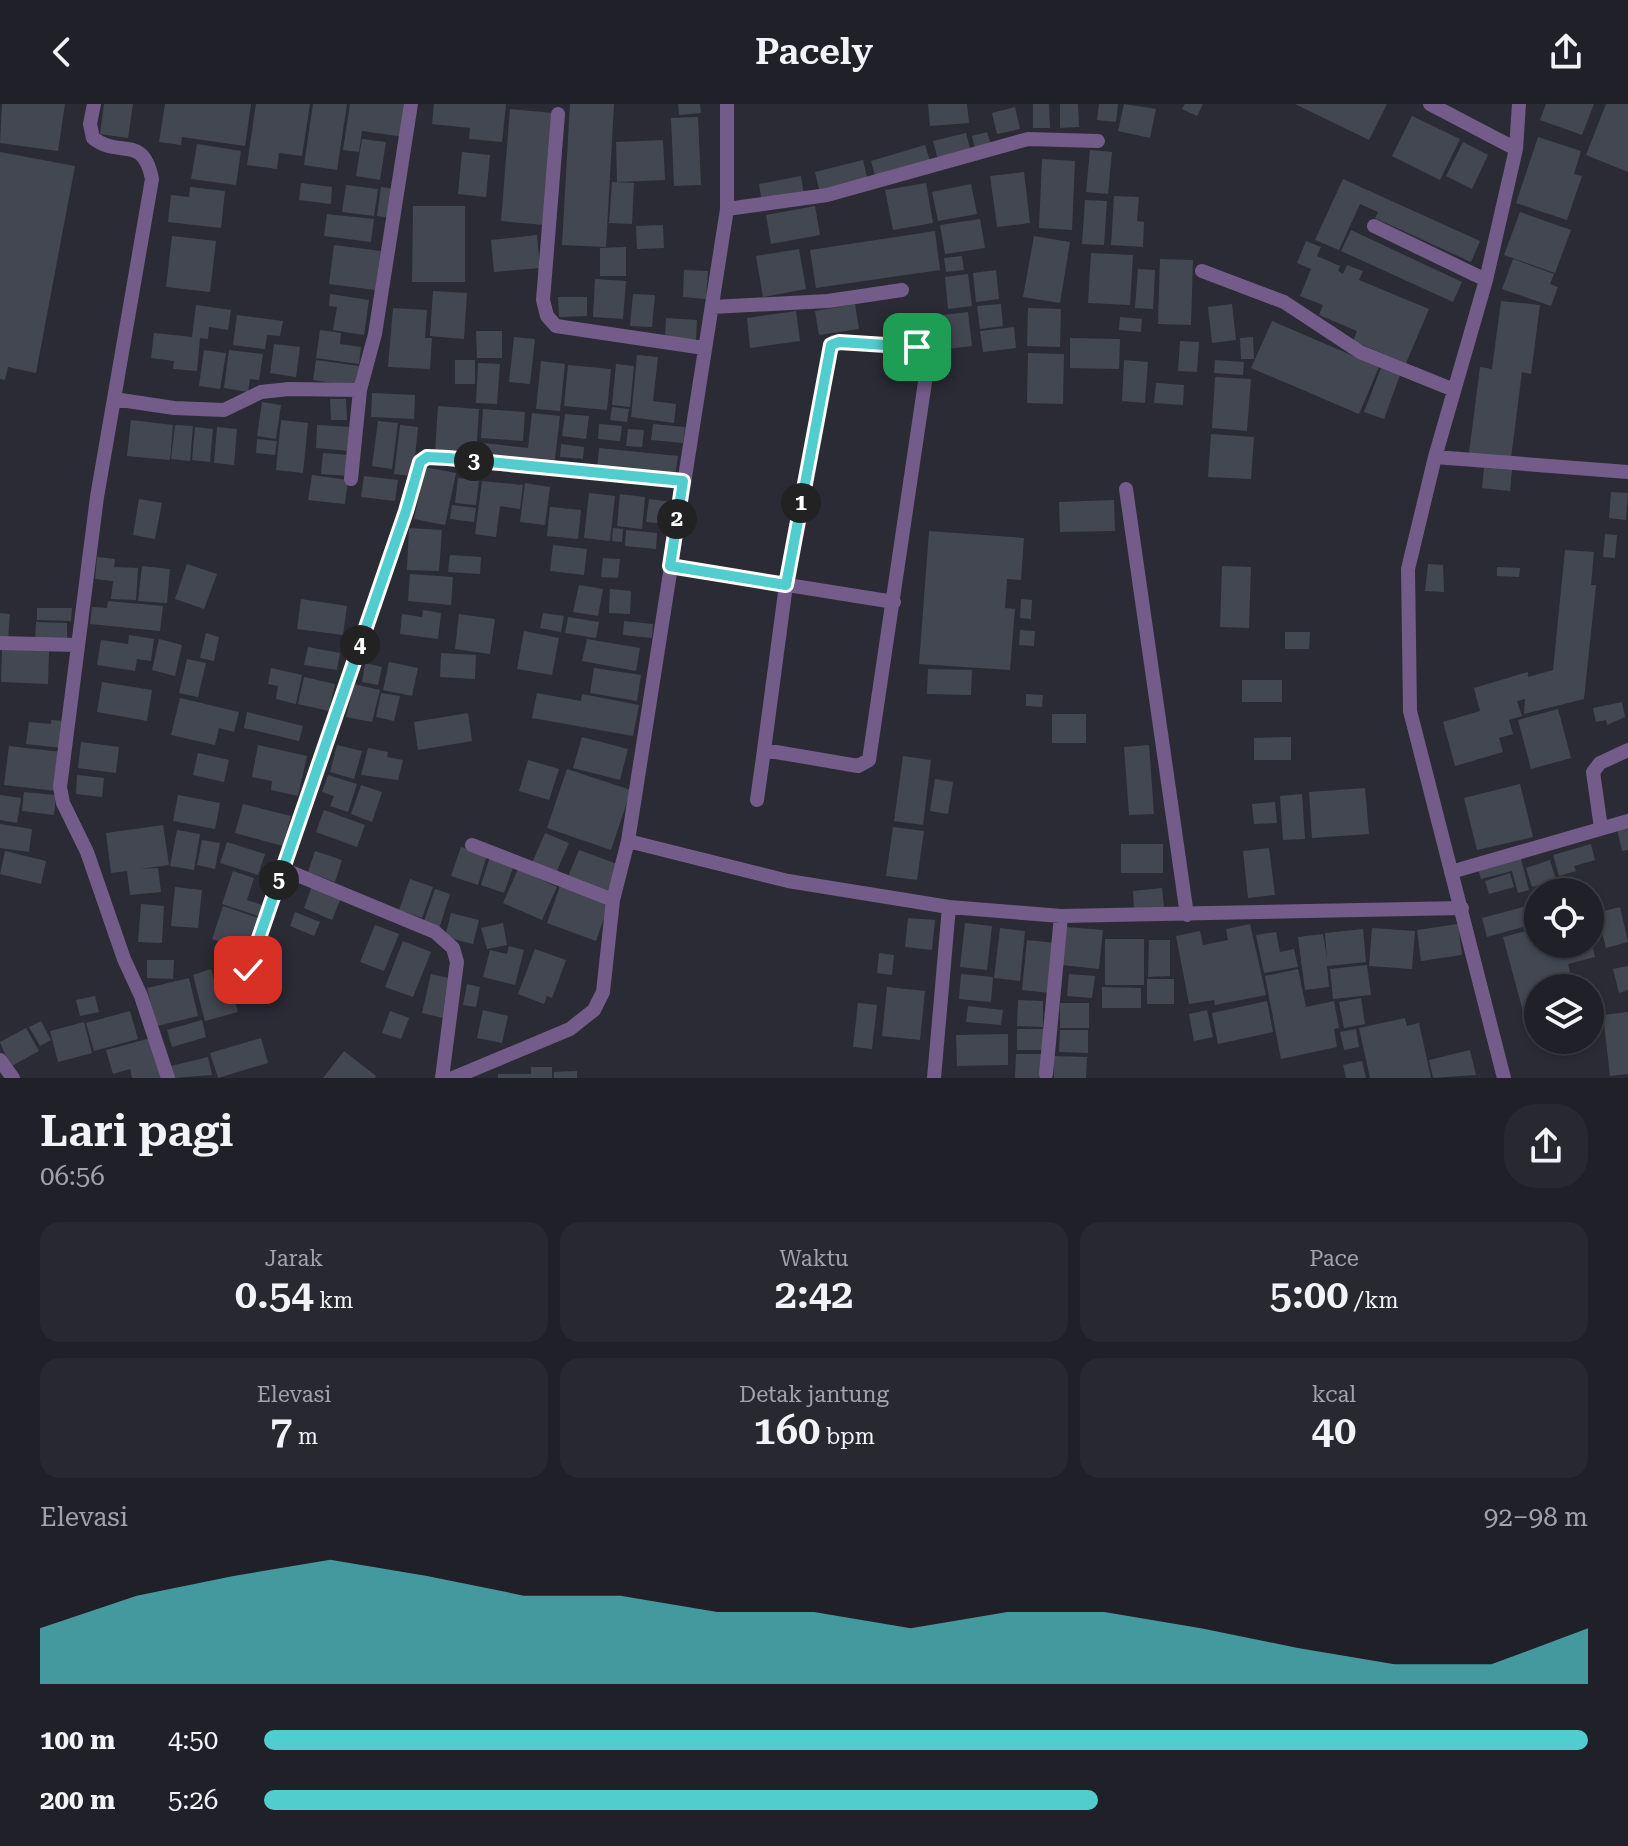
<!DOCTYPE html>
<html lang="id">
<meta charset="utf-8">
<style>
:root{--surface:#202028;--page:#282830;--text:#f1f3f6;--muted:#a2a3a8;--line:#3d3e45;--accent:#52cdcf}
body{margin:0;font-family:"Roboto Serif",serif;background:var(--page);color:var(--text);height:100vh;display:flex;flex-direction:column;font-size:30px;white-space:nowrap}
*{box-sizing:border-box;margin:0}
p{font-size:26px;color:var(--muted)}
.icon{flex:none;width:44px;height:44px;fill:none;stroke:currentColor;stroke-width:2;stroke-linecap:round;stroke-linejoin:round}
.map{position:relative;height:974px;overflow:hidden}
.sheet{display:flex;flex-direction:column;background:var(--surface);flex:1}
.sheet>*{flex:none}
.controls{position:absolute;left:1524px;top:774px;display:grid;gap:16px}
.controls a{display:grid;place-items:center;width:80px;height:80px;border-radius:50%;background:var(--surface);box-shadow:0 2px 6px #0004,0 0 0 2px var(--line);font-size:40px}
.pin{position:absolute;display:grid;place-items:center;width:68px;height:68px;color:#fff;margin:-34px;border-radius:16px;box-shadow:0 4px 12px #0006}
.km{position:absolute;width:40px;height:40px;margin:-20px;border-radius:50%;background:#222;color:#fff;font-size:22px;line-height:40px;text-align:center}
.round{display:grid;place-items:center;flex:none;width:84px;height:84px;border-radius:32px;background:var(--page)}
.summary{display:flex;align-items:center;justify-content:space-between;height:136px;padding:0 40px}
h1{font-size:44px;font-weight:600;line-height:60px}
.figures{display:grid;grid-template-columns:repeat(3,1fr);gap:12px;height:136px;padding:8px 40px}
.figures div{display:grid;align-content:center;border-radius:20px;background:var(--page);text-align:center}
.figures b{font-size:40px;font-weight:600}
.figures small{font-size:22px;font-weight:400}
.figures p{font-size:22px}
.chart{height:224px;padding:16px 40px}
.chart p{display:flex;justify-content:space-between}
.chart svg{width:100%;height:144px;margin-top:8px;fill:var(--accent);opacity:.7}
ul{padding:0 40px;list-style:none;font-size:26px}
li{display:grid;grid-template-columns:128px 96px 1fr;align-items:center;height:60px}
li i{height:20px;border-radius:10px;background:var(--accent)}
header{display:flex;justify-content:space-between;align-items:center;height:104px;padding:0 40px;background:var(--surface);font-size:36px;font-weight:600}
.map>svg:first-child{display:block}
.building{fill:#434751}
.lines{fill:none;stroke-linecap:round;stroke-linejoin:round}
.minor{stroke:#735c89;stroke-width:14}
.route-casing{stroke:#fff;stroke-width:16}
.route{stroke:#52cdcf;stroke-width:10}
</style>
<header><svg class="icon" aria-label="back" viewBox="0 0 24 24"><path d="M15 5l-7 7 7 7"/></svg>Pacely<svg class="icon" aria-label="share" viewBox="0 0 24 24"><path d="M12 15V3M7 8l5-5 5 5M5 13v7h14v-7"/></svg></header>
<div class="map">
<svg width="1628" height="974" viewBox="0 0 1628 974">
<rect width="100%" height="100%" fill="#2b2b35"/>
<path class="building" d="M2,0H65L58,47L0,39Z
M104,0H133L128,34L100,30Z
M165,0H251L245,42L182,33L181,41L159,38Z
M256,0H310L302,52L279,49L277,65L247,61Z
M313,0H347L337,66L304,61Z
M350,0H409L404,33L362,27L359,48L343,46Z
M434,0H506L502,38L469,35L470,24L432,20Z
M570,0H614L606,143L562,141Z
M678,0H700L701,9L679,11Z
M928,0H967L969,19L930,22Z
M1033,0H1049L1050,24H1033Z
M1060,0H1078L1079,23L1060,24Z
M1099,0H1118L1116,18L1097,16Z
M1124,0L1156,5L1150,34L1118,27Z
M1185,0H1203L1197,12L1182,5Z
M1295,0H1387L1369,36Z
M1546,0H1594L1582,31L1540,16Z
M1606,0H1628V68L1586,51Z
M1015,3L1020,25L997,30L992,9Z
M510,5L553,9L544,121L501,117Z
M1412,12L1460,35L1440,76L1392,52Z
M698,13L701,81L674,82L671,14Z
M987,28L991,41L975,45L972,32Z
M966,29L971,48L938,56L933,37Z
M1538,33L1581,47L1574,70L1582,72L1567,116L1516,99Z
M362,35L386,38L380,76L356,72Z
M663,36L665,76L617,78L616,38Z
M1463,38L1488,51L1472,85L1446,72Z
M197,40L241,47L236,81L191,75Z
M925,41L931,60L876,76L871,57Z
M1090,46L1112,48L1108,90L1086,88Z
M0,48L75,62L36,269L8,263L5,276L0,275Z
M462,48L490,51L486,93L458,90Z
M1042,55L1075,57L1072,126L1039,124Z
M863,56L868,77L820,89L815,68Z
M1024,68L1030,119L997,123L990,72Z
M801,72L804,92L762,99L759,80Z
M1343,75L1480,137L1471,158L1375,114L1378,108L1360,100L1339,146L1315,136Z
M612,78L634,79L632,120L609,119Z
M301,79L332,83L331,100L299,96Z
M926,79L933,119L893,126L885,86Z
M971,80L977,110L938,117L932,88Z
M346,81L378,85L374,112L342,108Z
M190,83L225,87L221,124L168,118L171,91L189,93Z
M381,83L396,85L392,114L377,112Z
M1114,92L1139,93L1137,117L1144,118L1143,143L1111,141Z
M1085,96L1107,97L1104,141L1082,140Z
M413,102H465V178H412Z
M815,102L820,131L771,140L766,111Z
M1520,108L1571,126L1555,169L1504,151Z
M327,110L374,115L371,138L324,132Z
M980,115L985,144L945,150L940,121Z
M663,121L664,144L637,145L636,122Z
M1351,126L1462,178L1453,198L1341,147Z
M935,127L940,166L816,184L810,146Z
M537,131L540,164L494,168L491,136Z
M172,132L216,137L210,188L166,183Z
M1034,132L1070,138L1060,199L1023,193Z
M1306,137L1321,143L1317,152L1340,162L1338,167L1343,170L1347,161L1363,167L1359,176L1429,205L1406,259L1353,237L1357,227L1319,211L1323,201L1300,192L1311,165L1297,159Z
M334,141L381,147L375,186L329,180Z
M626,143V172H600V144Z
M799,145L806,185L763,193L756,152Z
M1091,149L1133,151L1130,201L1088,199Z
M962,152L964,166L946,168L944,154Z
M1160,155L1193,156L1191,221L1158,220Z
M1513,155L1554,170L1550,180L1558,183L1551,202L1502,185Z
M1138,165L1155,166L1153,205L1135,204Z
M684,166L708,167L706,195L683,193Z
M996,166L999,195L976,198L973,169Z
M968,170L972,202L948,205L945,173Z
M595,175L626,177L623,215L593,213Z
M433,187L467,189L464,235L430,232Z
M330,190L369,196L364,231L333,226L337,203L329,202Z
M633,190L655,191L652,223L630,222Z
M558,193H587V212L559,213Z
M1501,197L1540,201L1531,270L1522,268L1511,354L1469,349L1480,263L1492,265Z
M855,200L859,225L819,231L815,207Z
M1001,200L1003,222L980,225L977,202Z
M1232,200L1236,236L1212,239L1208,203Z
M196,201L231,206L228,226L209,223L208,235L200,234L197,267L173,265L174,257L151,254L154,229L192,233Z
M393,204L427,206L425,234H432L430,265L388,263Z
M1028,204L1061,205L1060,243L1027,242Z
M796,207L800,237L750,244L747,214Z
M968,208L972,242L947,245L943,211Z
M237,211L283,217L280,232L267,231L265,245L233,241Z
M1120,213L1142,215L1141,228L1119,226Z
M666,214L697,216L696,236L665,234Z
M1272,217L1379,263L1359,310L1251,264Z
M1014,223L1016,244L983,248L980,227Z
M320,226L341,229L340,240L361,243L359,260L316,254Z
M476,227H502V254H477Z
M514,233L535,235L530,280L509,278Z
M1253,233L1254,255H1241L1240,234Z
M1070,234L1120,235L1119,265L1070,264Z
M1180,237L1199,238L1197,268L1178,267Z
M274,240L300,243L296,273L270,269Z
M204,246L226,249L220,285L199,282Z
M229,246L263,250L259,276L250,275L248,288L224,284Z
M1028,249L1064,250L1063,300L1027,299Z
M637,251L658,253L653,297L676,300L674,319L631,313Z
M316,256L359,262L356,282L313,276Z
M455,256H475V280H455Z
M1124,256L1148,258L1145,299L1122,297Z
M1215,256L1244,258L1243,271L1214,269Z
M541,257L565,260L560,307L536,305Z
M478,259L500,260L497,300L476,299Z
M616,260L634,262L630,303L612,301Z
M568,261L611,265L607,306L564,302Z
M1381,264L1400,271L1384,315L1364,308Z
M1215,273L1251,275L1247,327L1212,324Z
M1156,279L1184,281L1183,301L1154,299Z
M372,289L415,291L414,315L371,313Z
M330,295H346L347,316H331Z
M262,298L281,301L276,335L257,332Z
M438,302L479,305L476,351L435,348Z
M612,303L629,305L627,318L610,316Z
M483,305L525,308L523,337L481,334Z
M532,309L560,312L554,363L482,355L484,339L528,344Z
M565,310L589,312L586,335L562,332Z
M131,316L173,321L170,356L127,352Z
M281,316L308,319L303,369L276,366Z
M378,317L398,319L392,365L372,362Z
M599,320L622,322L620,337L598,335Z
M653,320L685,323L683,339L651,336Z
M175,321L193,322L190,357L171,355Z
M317,321L352,323L350,347L316,344Z
M400,321L418,323L413,372L394,370Z
M195,323L213,325L210,358L192,356Z
M217,323L237,325L234,361L214,359Z
M628,325L644,326L642,343L626,342Z
M1211,330L1254,333L1251,375L1208,373Z
M257,335L277,337L275,351L256,349Z
M561,340L584,343L583,355L560,353Z
M599,344L678,352L675,373L597,365Z
M323,349L351,351L349,372L321,370Z
M425,363L456,369L445,421L414,415Z
M1484,364L1512,366L1510,387L1482,384Z
M312,371L348,376L345,400L308,396Z
M364,372L398,376L395,397L361,393Z
M458,374L479,376L476,401L455,399Z
M482,377L523,381L520,405L500,402L496,433L475,430Z
M525,379L550,383L545,421L520,418Z
M1611,388L1628,389L1626,416L1609,414Z
M589,389L615,392L610,437L584,434Z
M620,390L645,393L642,425L617,422Z
M139,395L162,399L155,435L133,431Z
M649,395L673,398L670,420L646,418Z
M1114,396L1115,427L1060,428L1059,398Z
M452,401L476,404L474,418L450,415Z
M550,403L581,406L578,435L547,432Z
M409,424L442,426L439,467L407,466Z
M613,424L623,425L622,438L612,437Z
M626,426L657,429L656,445L625,442Z
M929,427L1024,434L1021,476L1007,475L1005,504L1015,505L1010,566L919,560Z
M1605,430L1617,431L1615,454L1603,453Z
M553,441L587,445L584,471L550,467Z
M1565,446L1594,448L1591,481H1596L1584,595L1524,610L1525,595L1517,597L1522,612L1509,616L1513,630L1499,634L1503,648L1455,662L1443,618L1480,607L1474,584L1528,568V573L1553,566Z
M450,451L481,453L480,470L448,468Z
M97,453L115,455L114,463L138,464L136,496L111,495L113,477L95,475Z
M603,454L620,455L618,474L601,473Z
M187,460L217,470L204,505L175,495Z
M1428,460L1443,461L1444,488L1425,487Z
M142,462L170,465L167,499L138,497Z
M1222,462L1251,463L1249,524L1220,523Z
M1497,463L1520,464L1519,473L1497,472Z
M410,470L453,473L451,501L408,497Z
M579,481L603,485L598,512L573,508Z
M610,485L631,487L630,510L609,509Z
M301,495L347,502L343,531L297,525Z
M1021,495L1032,496L1031,515L1020,514Z
M108,497L163,502L160,527L90,520L92,503L107,504Z
M37,504H72L71,517L37,516Z
M423,506L441,509L438,535L400,530L402,510L422,513Z
M0,509L10,510L8,535L0,534Z
M543,509L564,512L561,528L540,524Z
M459,510L495,515L490,550L455,545Z
M568,513L599,518L596,534L565,529Z
M624,517L653,520L652,534L623,531Z
M36,518L67,519V538L35,537Z
M1020,526L1035,527L1034,542L1019,541Z
M524,527L559,534L552,571L517,565Z
M1285,528H1310L1309,545H1285Z
M206,529L219,533L214,557L200,554Z
M129,531L154,535L151,557L137,555L135,567L97,561L101,536L128,540Z
M159,535L182,541L175,572L152,566Z
M587,535L640,544L636,567L582,557Z
M308,543L340,549L337,566L304,561Z
M2,545L49,547L48,580L1,578Z
M441,549L476,551L475,575L440,573Z
M187,555L206,559L198,593L179,589Z
M389,558L418,564L412,592L383,586Z
M365,559L382,563L378,581L362,578Z
M271,564L302,571L296,600L276,595L278,582L268,580Z
M594,564L641,571L637,597L590,589Z
M928,565L972,566L971,591L927,590Z
M304,573L335,580L329,607L298,600Z
M1242,576H1282V598H1242Z
M102,578L152,586L147,617L97,608Z
M354,580L380,586L372,618L346,613Z
M381,589L400,592L394,617L376,613Z
M537,589L581,597L582,590L639,601L633,632L532,614Z
M1026,590L1043,591L1042,603L1026,602Z
M180,594L239,608L234,628L219,624L215,641L171,631Z
M1622,598L1625,613L1607,621L1606,616L1596,618L1593,604Z
M1558,605L1571,654L1531,665L1518,616Z
M247,608L303,622L299,637L244,624Z
M468,609L472,637L418,646L414,618Z
M1052,610H1086V639H1052Z
M51,616L66,617L62,644L26,640L29,618L51,620Z
M582,633L628,645L620,676L573,664Z
M1291,633V656H1254V634Z
M81,638L119,643L116,669L78,664Z
M258,641L307,652L298,692L271,686L272,677L252,673Z
M337,641L362,647L354,675L330,668Z
M1149,641L1154,710L1129,711L1124,643Z
M9,642L61,648L56,687L4,681Z
M368,644L388,648L387,653L403,656L398,676L361,671Z
M198,649L229,656L224,678L193,671Z
M903,652L931,656L923,721L894,717Z
M528,656L559,665L549,696L519,687Z
M567,665L631,686L611,746L547,724Z
M77,671L104,674L102,693L76,690Z
M328,671L357,680L348,708L330,702L334,692L322,688Z
M935,675L953,678L948,710L930,707Z
M1520,680L1533,733L1477,746L1464,694Z
M361,681L382,688L372,718L351,710Z
M1365,684L1369,730L1312,734L1309,688Z
M24,688L56,691L54,711L22,707Z
M1302,690L1305,735L1283,736L1280,692Z
M0,691L21,694L17,719L0,716Z
M178,691L220,699L215,725L173,717Z
M1275,698L1277,719L1254,720L1252,700Z
M243,700L291,712L283,742L235,729Z
M324,706L365,721L357,743L316,728Z
M0,720L32,725L29,748L0,744Z
M163,721L169,761L140,765L158,764L161,788L130,791L127,767L111,769L106,729Z
M1628,722V746L1622,747L1617,725Z
M893,723L924,727L917,776L886,772Z
M177,726L200,730L194,766L170,762Z
M545,729L569,739L556,769L532,759Z
M202,736L220,739L215,765L197,761Z
M227,738L265,750L258,771L220,759Z
M1121,740H1163V769H1121Z
M1591,740L1595,756L1574,762L1576,767L1559,772L1553,751Z
M461,743L487,751L478,781L451,772Z
M1269,744L1275,791L1248,794L1243,747Z
M579,746L620,761L608,791L567,775Z
M5,747L46,757L41,780L0,770Z
M315,747L342,756L335,778L308,768Z
M1520,751L1529,786L1518,789L1512,767L1481,775L1477,762Z
M490,753L514,761L504,789L481,781Z
M1550,756L1556,776L1532,783L1526,764Z
M518,765L557,783L542,816L503,799Z
M233,767L254,774L247,796L265,802L261,813L222,800Z
M1510,769L1514,783L1489,790L1485,777Z
M410,775L433,783L422,814L399,806Z
M312,782L341,794L332,816L304,804Z
M560,782L609,800L596,837L547,819Z
M175,783L202,786L198,824L171,822Z
M1162,784L1164,803L1134,806L1133,787Z
M435,785L450,790L439,825L423,820Z
M1538,799V819L1487,833L1482,814Z
M141,800L164,802L162,839L138,838Z
M223,802L261,815L249,847L212,835Z
M1620,803L1628,838L1606,844L1597,809Z
M295,808L320,818L314,832L290,822Z
M451,809L479,816L473,840L445,833Z
M908,814L935,816L932,846L905,843Z
M503,819L507,841L487,845L481,824Z
M965,819L992,822L987,866L960,863Z
M1250,820L1266,891L1215,901L1214,896L1189,900L1176,832L1200,827L1203,841L1228,836L1226,825Z
M1458,820L1462,851L1421,857L1417,826Z
M375,821L399,830L384,867L360,858Z
M1066,823L1103,826L1099,865L1062,861Z
M1000,824L1025,827L1020,877L994,874Z
M1372,824L1415,827L1412,865L1369,862Z
M1538,824V840H1592L1595,853L1568,860L1574,884H1538V912L1525,915L1503,833Z
M1363,825L1366,858L1327,862L1329,883L1305,886L1298,833L1323,830L1327,854L1325,829Z
M1276,828L1280,848L1294,845L1298,863L1264,869L1256,831Z
M1105,835H1144V881H1105Z
M1027,836L1056,839L1050,889L1022,886Z
M1149,836H1170V872L1148,873Z
M403,837L431,848L413,893L385,883Z
M509,842L524,846L515,881L483,873L490,846L507,850Z
M535,845L566,856L552,894L547,892L544,900L518,890Z
M879,849L894,851L892,871L877,869Z
M147,856H174L173,875L147,874Z
M1367,861L1371,891L1333,895L1330,865Z
M1628,862V886L1619,889L1613,865Z
M211,865L216,882L230,878L238,908L205,917L193,871Z
M1298,865L1306,903L1334,897L1339,924L1334,925L1337,943L1281,955L1265,872Z
M431,870L453,875L443,914L422,909Z
M961,870L993,873L991,898L959,895Z
M1069,870L1095,872L1092,894L1067,892Z
M189,874L198,912L157,922L147,884Z
M1147,875H1174V900H1147Z
M467,880L480,883L476,903L463,901Z
M887,883L925,887L920,936L882,932Z
M1102,883L1141,884V904H1102Z
M95,892L99,908L80,912L76,896Z
M1361,894L1365,920L1344,924L1339,898Z
M1018,896L1043,897V923L1017,922Z
M1267,897L1273,928L1218,940L1212,909Z
M858,899L877,901L872,945L853,943Z
M1060,899H1089V924H1060Z
M968,902L1003,906L1001,921L966,918Z
M483,906L508,912L502,939L477,934Z
M1207,906L1213,933L1194,937L1189,910Z
M130,907L138,935L94,947L86,919Z
M390,907L409,914L401,935L382,929Z
M1628,908V970L1610,972L1603,911Z
M1405,914L1407,922L1419,919L1431,974H1370L1359,924Z
M202,916L206,933L172,943L167,926Z
M41,917L51,936L40,942L29,923Z
M84,918L92,949L58,958L50,927Z
M26,924L39,947L10,963L0,938Z
M1017,925H1043V946H1017Z
M1356,925L1359,943L1344,946L1340,928Z
M1060,926H1088V949L1059,948Z
M1008,930V961L957,962L956,931Z
M151,934L162,974H132L130,965L113,970L106,946Z
M261,934L268,959L218,974L210,949Z
M1470,946L1476,971L1433,974L1429,956Z
M344,947L376,972L375,974H323Z
M1016,950H1045L1044,974H1015Z
M1054,952L1087,953L1086,974H1054Z
M208,953L212,971L174,974L171,962Z
M1362,957L1366,974H1346L1343,961Z
M531,963H552V974H498V970H531Z
M577,967V974H554V968Z"/>
<g class="lines">
<path class="minor" d="M94,0L90,20L93,34C119,55 143,29 152,75L97,393L60,683L63,699L87,748L124,855L141,892L168,974
M1430,0L1516,45
M558,10L543,196L547,212L556,222L704,244
M727,105L827,91L1028,35L1098,37
M1374,122L1486,176
M1202,167L1284,198L1360,248L1454,286
M712,203L828,197L902,186
M834,238L917,243L929,251L869,656L858,662L764,646L786,481L831,241Z
M114,295L174,304L224,306L261,288L289,285L360,286
M1435,353L1628,368
M351,375L360,286L375,230L411,0
M1126,385L1187,811
M670,462L894,498
M0,539L76,541
M757,696L764,646
M1601,724L1593,668L1600,659L1628,646
M628,737L788,777L949,803L1061,812L1462,804
M472,741L613,796
M283,765L435,828L453,844L457,858L442,974
M1451,768L1628,717
M248,866L406,407L416,368L420,358L427,353L683,377
M0,956L13,974
M1046,970L1061,812
M453,974L570,925L594,906L603,888L613,796L628,737L727,105V0
M934,974L949,803
M1504,974L1410,607L1408,465L1435,353L1486,176L1516,45L1519,0"/>
</g>
<g class="lines">
<defs>
<path id="route" d="M248,866L406,407L420,358L427,353L448,354L683,377L670,462L786,481L831,241L839,238L917,243"/>
</defs>
<use href="#route" class="route-casing"/>
<use href="#route" class="route"/>
</g>
</svg>
<div class="controls">
<a><svg class="icon" aria-label="locate" viewBox="0 0 24 24"><circle cx="12" cy="12" r="6"/><path d="M12 2v4M12 18v4M2 12h4M18 12h4"/></svg></a>
<a><svg class="icon" aria-label="layers" viewBox="0 0 24 24"><path d="M12 4l9 5-9 5-9-5zM3 14l9 5 9-5"/></svg></a>
</div>
<div class="pin" style="left:917px;top:243px;background:#1e9e55"><svg class="icon" aria-label="arrive" viewBox="0 0 24 24"><path d="M6 21V4h12l-3 4 3 4H6"/></svg></div>
<div class="pin" style="left:248px;top:866px;background:#d93025"><svg class="icon" aria-label="check" viewBox="0 0 24 24"><path d="M5 12l5 5 9-10"/></svg></div>
<b class="km" style="left:801px;top:399px">1</b>
<b class="km" style="left:677px;top:415px">2</b>
<b class="km" style="left:474px;top:357px">3</b>
<b class="km" style="left:360px;top:541px">4</b>
<b class="km" style="left:279px;top:776px">5</b>
</div>
<section class="sheet">
<div class="summary"><div><h1>Lari pagi</h1><p>06:56</p></div><a class="round"><svg class="icon" aria-label="share" viewBox="0 0 24 24"><path d="M12 15V3M7 8l5-5 5 5M5 13v7h14v-7"/></svg></a></div>
<div class="figures">
<div><p>Jarak</p><b>0.54<small> km</small></b></div>
<div><p>Waktu</p><b>2:42</b></div>
<div><p>Pace</p><b>5:00<small> /km</small></b></div>
</div>
<div class="figures">
<div><p>Elevasi</p><b>7<small> m</small></b></div>
<div><p>Detak jantung</p><b>160<small> bpm</small></b></div>
<div><p>kcal</p><b>40</b></div>
</div>
<div class="chart"><p><span>Elevasi</span>92–98 m</p>
<svg viewBox="0 0 160 44" preserveAspectRatio="none"><path d="M0 44V27L10 17L20 11L30 6L40 11L50 17L60 17L70 22L80 22L90 27L100 22L110 22L120 27L130 33L140 38L150 38L160 27V44z"/></svg>
</div>
<ul>
<li><b>100 m</b>4:50<i style="width:100%"></i></li>
<li><b>200 m</b>5:26<i style="width:63%"></i></li>
</ul>
</section>
